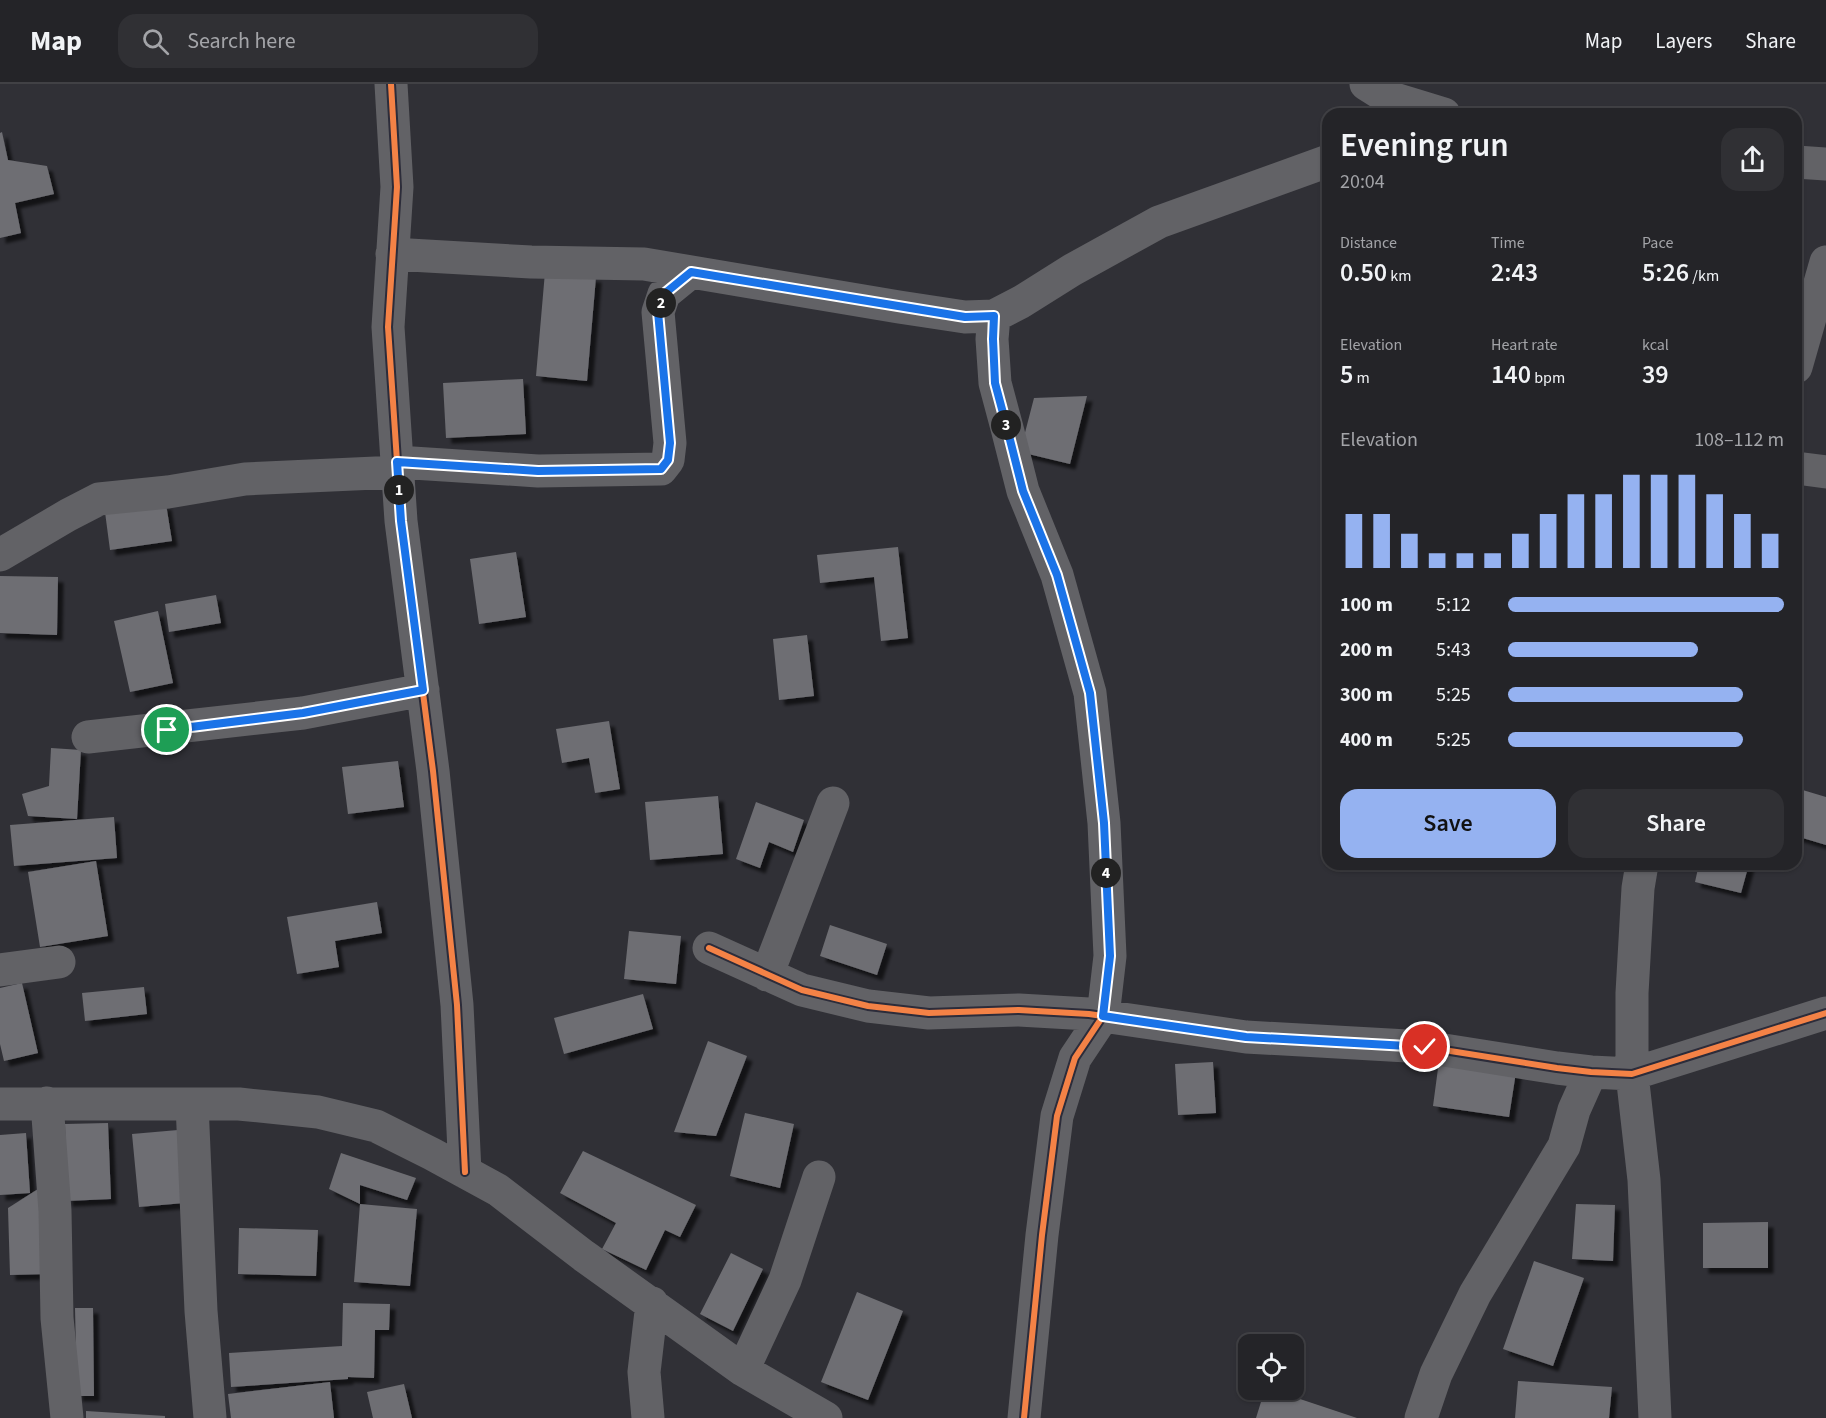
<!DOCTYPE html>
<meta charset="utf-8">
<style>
:root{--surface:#242428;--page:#303034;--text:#f1f3f6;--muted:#a3a4a8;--line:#414145;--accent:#95b2f1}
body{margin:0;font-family:"Source Sans 3",sans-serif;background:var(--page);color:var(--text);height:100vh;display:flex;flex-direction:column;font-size:22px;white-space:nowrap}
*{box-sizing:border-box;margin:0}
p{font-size:20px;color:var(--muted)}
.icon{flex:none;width:33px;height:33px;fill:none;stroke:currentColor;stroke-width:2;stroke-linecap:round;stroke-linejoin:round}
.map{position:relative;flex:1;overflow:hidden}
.drawer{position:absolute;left:1322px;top:24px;width:480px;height:762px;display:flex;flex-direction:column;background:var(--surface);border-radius:18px;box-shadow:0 2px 4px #0004,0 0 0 2px var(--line)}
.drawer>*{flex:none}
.buttons{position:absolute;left:1238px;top:1250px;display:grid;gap:12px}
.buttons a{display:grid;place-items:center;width:66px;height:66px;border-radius:12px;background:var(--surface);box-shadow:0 2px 4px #0004,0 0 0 2px var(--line);font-size:30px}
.pin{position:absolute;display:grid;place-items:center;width:51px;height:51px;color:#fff;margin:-26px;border:3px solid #fff;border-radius:50%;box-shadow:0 2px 6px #0007}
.km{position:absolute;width:30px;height:30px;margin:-15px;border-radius:50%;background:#222;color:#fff;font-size:16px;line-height:30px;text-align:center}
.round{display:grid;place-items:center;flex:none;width:63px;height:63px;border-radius:18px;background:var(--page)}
.head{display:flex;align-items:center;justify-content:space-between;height:102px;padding:0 18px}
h1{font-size:33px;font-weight:600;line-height:45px}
.stats{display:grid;grid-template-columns:repeat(3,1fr);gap:9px;height:102px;padding:6px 18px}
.stats div{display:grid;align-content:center}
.stats b{font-size:26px;font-weight:600}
.stats small{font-size:16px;font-weight:400}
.stats p{font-size:16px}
.chart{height:168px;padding:12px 18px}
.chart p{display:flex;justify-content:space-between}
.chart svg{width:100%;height:108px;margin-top:6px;stroke:var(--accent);stroke-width:6}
.action{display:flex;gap:12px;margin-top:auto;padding:12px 18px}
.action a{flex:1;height:69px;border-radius:18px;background:var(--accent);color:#111;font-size:24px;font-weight:600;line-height:69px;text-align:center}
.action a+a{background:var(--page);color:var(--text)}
ul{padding:0 18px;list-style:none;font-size:20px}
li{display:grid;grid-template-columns:96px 72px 1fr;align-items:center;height:45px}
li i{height:15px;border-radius:8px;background:var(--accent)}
header{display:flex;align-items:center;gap:36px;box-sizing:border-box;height:84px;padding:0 30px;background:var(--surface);border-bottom:2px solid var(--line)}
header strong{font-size:28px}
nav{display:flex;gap:33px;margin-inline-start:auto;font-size:21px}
.search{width:420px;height:54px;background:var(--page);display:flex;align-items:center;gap:15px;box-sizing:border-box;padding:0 21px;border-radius:18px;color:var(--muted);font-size:22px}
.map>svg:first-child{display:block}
.building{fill:#6e6e73;filter:url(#shadow)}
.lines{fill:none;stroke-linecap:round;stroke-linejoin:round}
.minor{stroke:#626266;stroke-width:33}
.cycleway-casing{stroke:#2c2c3a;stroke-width:10}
.cycleway{stroke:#f48246;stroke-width:6}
.route-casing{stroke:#fff;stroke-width:12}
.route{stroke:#1a73e8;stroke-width:8}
</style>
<header>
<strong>Map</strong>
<div class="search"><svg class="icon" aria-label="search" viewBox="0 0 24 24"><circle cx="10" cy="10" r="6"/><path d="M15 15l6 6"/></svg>Search here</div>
<nav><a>Map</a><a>Layers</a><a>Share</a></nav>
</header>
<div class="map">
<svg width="1826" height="1334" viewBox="0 0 1826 1334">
<defs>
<filter id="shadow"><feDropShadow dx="5.5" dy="5.5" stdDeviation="1.5" flood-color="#0009"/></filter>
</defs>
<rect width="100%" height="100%" fill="#303036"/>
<path class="building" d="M2,48L8,76L47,82L54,110L15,119L21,149L0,154V49Z
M545,188L596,193L587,297L536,292Z
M523,295L526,350L446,354L443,299Z
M1087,312L1070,380L1020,368L1034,314Z
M166,420L172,457L110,466L105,428Z
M898,463L908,554L881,557L874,493L820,499L817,471Z
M516,468L526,533L479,540L470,475Z
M0,492L58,493L57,551L0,549Z
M216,511L221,539L169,548L165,520Z
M158,527L173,599L130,608L114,537Z
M807,551L814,612L779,616L773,555Z
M609,637L620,705L595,709L589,674L562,679L556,645Z
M51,664L81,666L77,735L28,732L22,710L49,702Z
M398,677L404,723L348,730L342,683Z
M1796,704L1826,713V761L1796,752Z
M718,712L723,770L650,776L645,718Z
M756,718L804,736L793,768L769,758L760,784L736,775Z
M114,733L117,774L14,782L10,741Z
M96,777L108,852L40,863L28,788Z
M1699,780H1749L1741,809L1695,798Z
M377,818L382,849L335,857L339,883L297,890L287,833Z
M830,841L887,860L877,891L820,872Z
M629,847L681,852L676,900L624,895Z
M22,899L38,969L4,977L0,960V904Z
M144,903L147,930L85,937L82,909Z
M643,910L653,945L564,970L554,934Z
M708,957L747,972L716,1052L674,1048Z
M1439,977L1516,988L1509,1033L1433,1022Z
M1213,978L1216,1029L1178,1031L1175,980Z
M745,1029L794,1040L780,1104L730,1092Z
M108,1039L111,1115L67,1117L65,1040Z
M178,1046L184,1119L139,1123L132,1050Z
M26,1049L30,1109L0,1111V1051Z
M583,1067L696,1121L680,1153L665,1146L646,1186L602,1165L616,1139L560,1109Z
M341,1069L416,1094L407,1116L360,1101V1120L417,1125L410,1202L354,1198L360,1120L329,1105Z
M46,1100L49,1190L10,1191L8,1124Z
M1576,1120L1615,1121L1613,1177L1572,1175Z
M1768,1138V1184H1703V1139Z
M239,1144L318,1146L316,1192L238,1190Z
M731,1169L763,1185L733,1247L700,1230Z
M1534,1177L1584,1194L1553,1282L1503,1265Z
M857,1208L903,1227L868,1316L821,1298Z
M343,1219L390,1220L389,1246H375L374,1294L348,1293V1295L231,1303L229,1269L342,1262Z
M75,1224H93L94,1312H77Z
M1518,1297L1612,1303L1609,1334H1515Z
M330,1298L334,1334H231L228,1310Z
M404,1300L412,1334H373L367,1308Z
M1265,1305H1270L1357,1334H1256Z
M86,1327L165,1332V1334H86Z"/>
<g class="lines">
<path class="minor" d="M391,0L397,103L388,243L401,437L433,687L457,921L465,1088
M1366,0L1385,12L1444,30
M1796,78L1826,80
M392,170L531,178L644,180L899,223L965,233L994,232L1021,218L1072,186L1159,138L1328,77
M994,232L992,255L995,299L1007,344L1023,407L1057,491L1090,609L1104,739L1110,872L1103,932L1075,974L1057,1032L1042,1151L1024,1334
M1796,283L1826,178
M397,378L538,387L661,385L668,376L670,359L658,228L664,210L691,188
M1796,384L1826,388
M0,471L68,431L99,415L168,408L245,395L398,388
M88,653L303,629L423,606
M1642,780L1638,804L1632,909V990L1644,1096L1655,1334
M709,864L802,906L868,922L929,929L1019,926L1089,930L1246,953L1425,963L1557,984L1591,988L1632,990L1826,929
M0,886L59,878
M767,891L833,719
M47,1019L55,1127L57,1234L67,1334
M0,1020H239L318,1028L376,1042L432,1070L498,1106L584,1172L743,1286L826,1334
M192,1020L201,1227L210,1334
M743,1286L785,1196L819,1093
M648,1334L644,1288L652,1219
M1421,1334L1436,1290L1475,1210L1564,1062L1574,1026L1591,988"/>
<defs>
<path id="cycleway" d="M391,0L397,103L388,243L401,437L433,687L457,921L465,1088
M994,232L992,255L995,299L1007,344L1023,407L1057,491L1090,609L1104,739L1110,872L1103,932L1075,974L1057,1032L1042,1151L1024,1334
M709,864L802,906L868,922L929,929L1019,926L1089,930L1246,953L1425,963L1557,984L1591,988L1632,990L1826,929"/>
</defs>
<use href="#cycleway" class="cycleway-casing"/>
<use href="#cycleway" class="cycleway"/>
</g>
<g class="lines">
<defs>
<path id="route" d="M167,646L303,629L423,606L401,437L397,378L538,387L661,385L668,376L670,359L658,228L664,210L691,188L965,233L994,232L993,255L995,299L1007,344L1023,407L1057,491L1090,609L1104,739L1110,872L1103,932L1246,953L1425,963"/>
</defs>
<use href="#route" class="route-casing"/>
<use href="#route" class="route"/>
</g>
</svg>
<div class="buttons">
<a><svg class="icon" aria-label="locate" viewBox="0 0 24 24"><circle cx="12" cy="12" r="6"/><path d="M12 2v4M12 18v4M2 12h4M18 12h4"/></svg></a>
</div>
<div class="pin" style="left:167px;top:646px;background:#1e9e55"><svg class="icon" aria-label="arrive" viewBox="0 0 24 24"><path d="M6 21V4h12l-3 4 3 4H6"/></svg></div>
<div class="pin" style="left:1425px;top:963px;background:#d93025"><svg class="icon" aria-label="check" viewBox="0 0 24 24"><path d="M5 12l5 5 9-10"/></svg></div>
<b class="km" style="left:399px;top:406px">1</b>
<b class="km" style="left:661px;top:219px">2</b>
<b class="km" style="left:1006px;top:341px">3</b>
<b class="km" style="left:1106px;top:789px">4</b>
<section class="drawer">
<div class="head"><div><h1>Evening run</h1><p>20:04</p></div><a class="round"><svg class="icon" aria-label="share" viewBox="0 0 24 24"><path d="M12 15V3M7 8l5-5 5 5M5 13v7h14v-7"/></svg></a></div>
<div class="stats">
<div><p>Distance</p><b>0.50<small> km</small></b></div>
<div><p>Time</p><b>2:43</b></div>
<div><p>Pace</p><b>5:26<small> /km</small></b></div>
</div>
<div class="stats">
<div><p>Elevation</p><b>5<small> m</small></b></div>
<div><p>Heart rate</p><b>140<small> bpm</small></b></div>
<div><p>kcal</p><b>39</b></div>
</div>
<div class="chart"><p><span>Elevation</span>108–112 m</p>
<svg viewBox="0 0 160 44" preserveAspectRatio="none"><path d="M5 44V22M15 44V22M25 44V30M35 44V38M45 44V38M55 44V38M65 44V30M75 44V22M85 44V14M95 44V14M105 44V6M115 44V6M125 44V6M135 44V14M145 44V22M155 44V30"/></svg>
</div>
<ul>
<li><b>100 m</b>5:12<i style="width:100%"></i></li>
<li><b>200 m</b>5:43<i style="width:69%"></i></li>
<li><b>300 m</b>5:25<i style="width:85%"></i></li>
<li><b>400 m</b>5:25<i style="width:85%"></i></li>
</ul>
<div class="action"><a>Save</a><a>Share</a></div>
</section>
</div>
